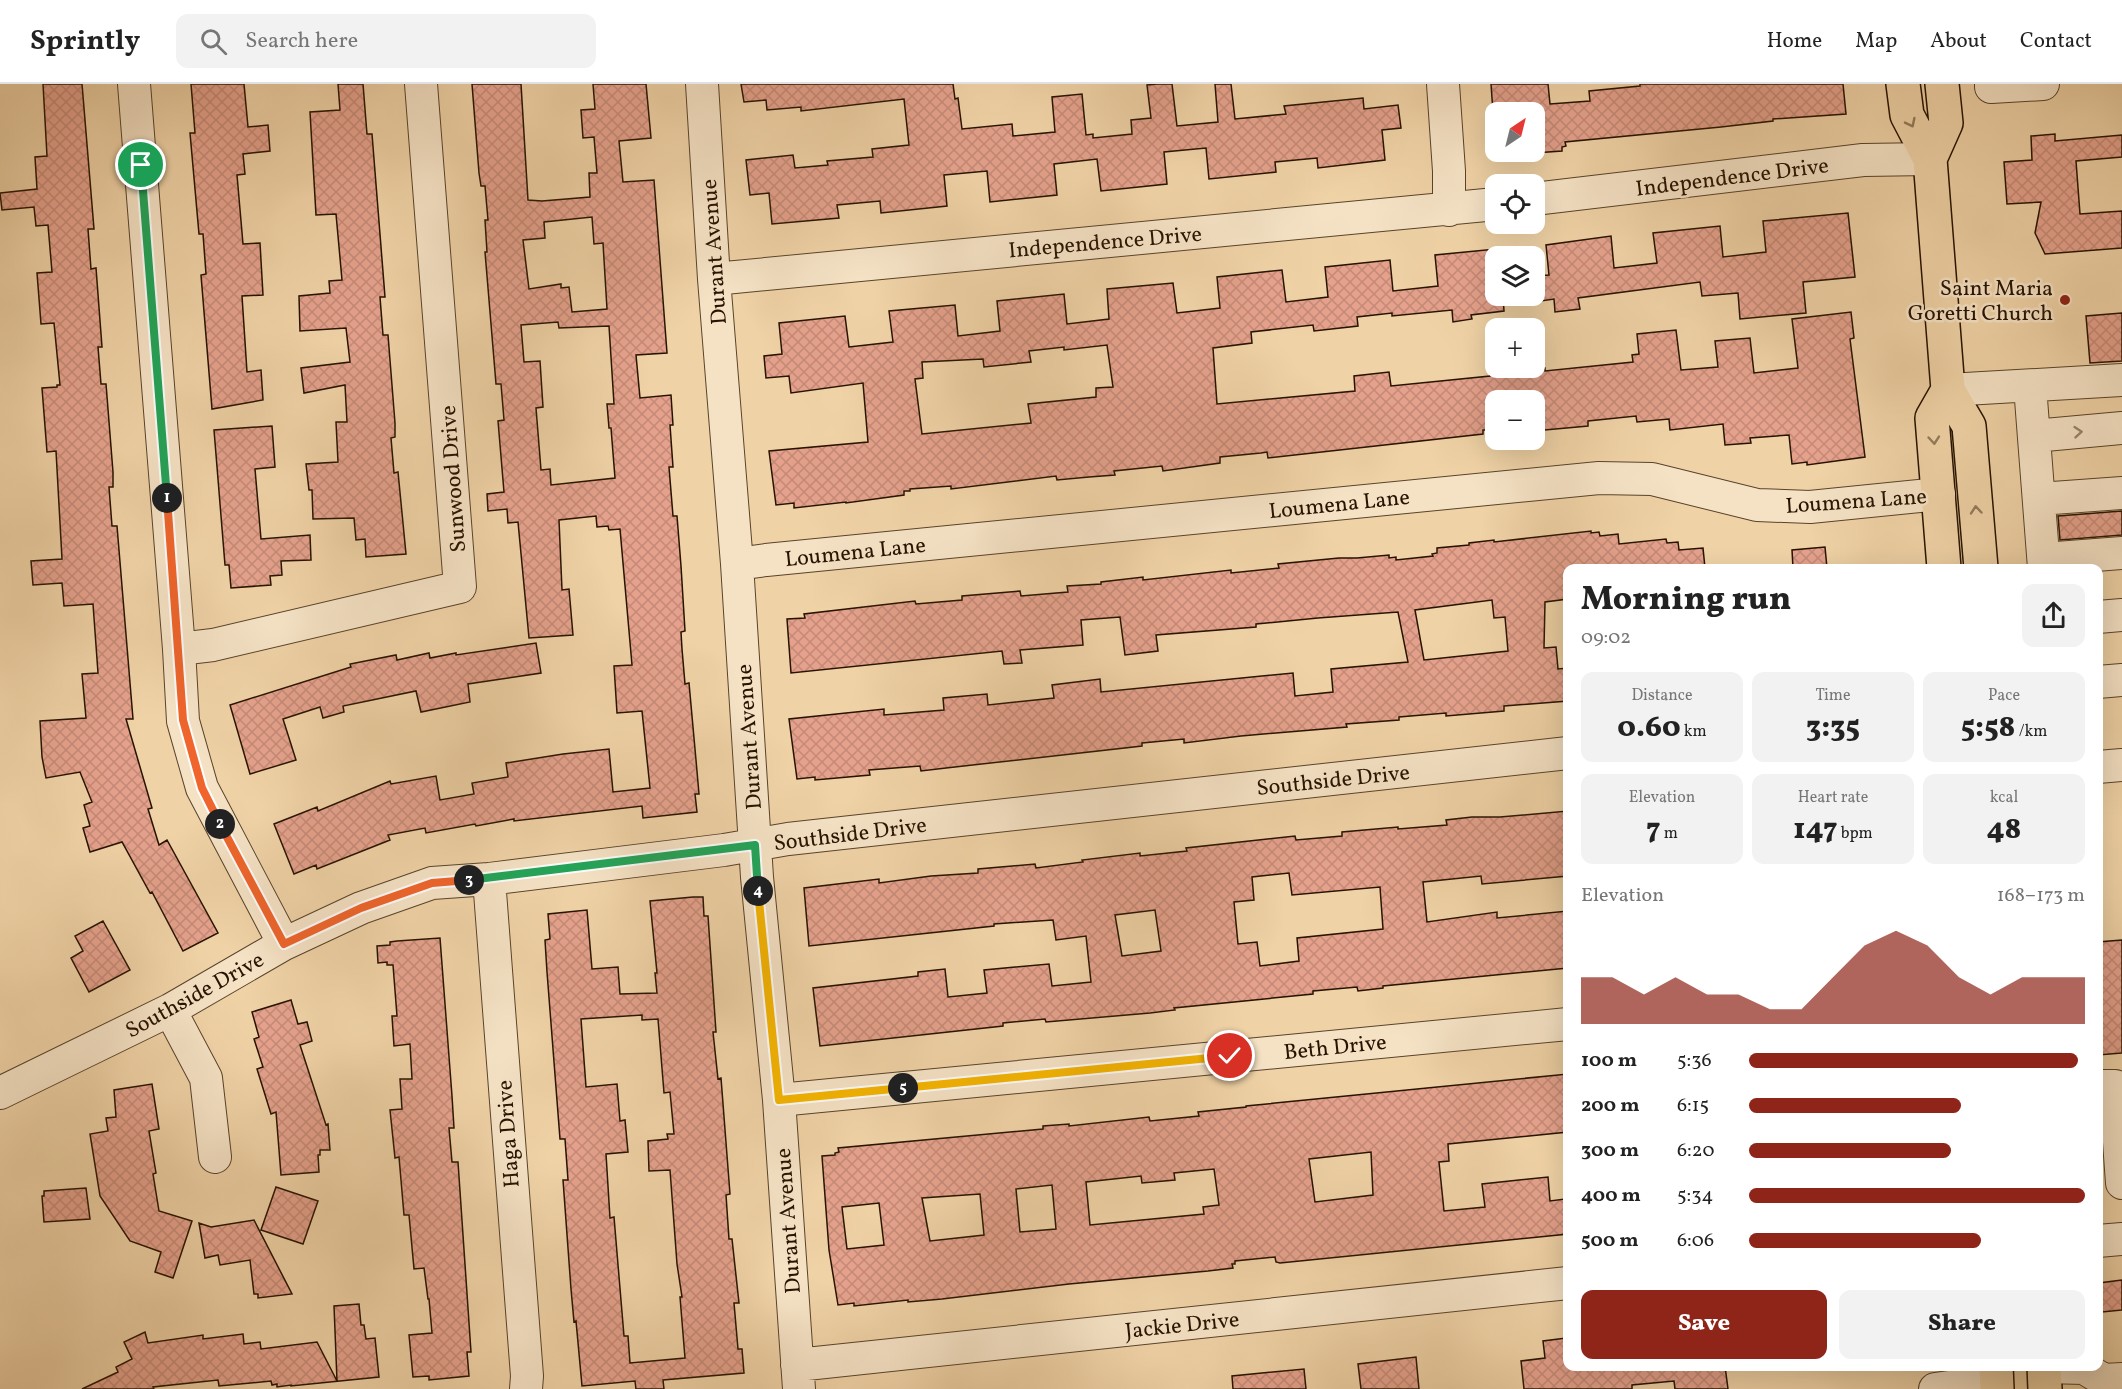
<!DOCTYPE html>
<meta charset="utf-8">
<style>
:root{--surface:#fff;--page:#f2f2f2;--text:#222;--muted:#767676;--line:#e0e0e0;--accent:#8f2418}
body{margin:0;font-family:Vollkorn,serif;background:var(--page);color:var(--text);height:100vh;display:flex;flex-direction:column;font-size:22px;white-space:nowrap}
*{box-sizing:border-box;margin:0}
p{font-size:20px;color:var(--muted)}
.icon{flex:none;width:33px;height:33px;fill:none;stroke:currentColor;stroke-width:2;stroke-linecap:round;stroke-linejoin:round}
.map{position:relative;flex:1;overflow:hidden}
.panel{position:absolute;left:1563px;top:480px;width:540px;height:807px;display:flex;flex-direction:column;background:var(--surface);border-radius:12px;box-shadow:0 6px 24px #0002}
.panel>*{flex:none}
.needle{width:39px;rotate:35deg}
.buttons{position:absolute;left:1485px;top:18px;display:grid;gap:12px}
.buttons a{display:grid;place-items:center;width:60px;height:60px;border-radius:12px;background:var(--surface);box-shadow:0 6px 24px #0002;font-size:30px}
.pin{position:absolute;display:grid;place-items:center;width:51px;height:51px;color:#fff;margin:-26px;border:3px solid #fff;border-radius:50%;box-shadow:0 2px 6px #0007}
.km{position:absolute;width:30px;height:30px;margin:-15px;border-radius:50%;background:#222;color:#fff;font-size:16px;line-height:30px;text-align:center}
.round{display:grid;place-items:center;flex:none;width:63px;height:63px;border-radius:12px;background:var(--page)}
.overview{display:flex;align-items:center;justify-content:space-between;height:102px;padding:0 18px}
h1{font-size:33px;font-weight:800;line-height:45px}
.stats{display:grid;grid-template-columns:repeat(3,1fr);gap:9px;height:102px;padding:6px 18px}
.stats div{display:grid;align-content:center;border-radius:12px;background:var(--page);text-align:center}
.stats b{font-size:30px;font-weight:800}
.stats small{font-size:16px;font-weight:400}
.stats p{font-size:16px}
.chart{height:168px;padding:12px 18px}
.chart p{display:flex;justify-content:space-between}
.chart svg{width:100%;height:108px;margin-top:6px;fill:var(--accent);opacity:.7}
.cta{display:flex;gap:12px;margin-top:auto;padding:12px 18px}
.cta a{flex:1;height:69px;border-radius:12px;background:var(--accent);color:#fff;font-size:24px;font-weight:800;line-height:69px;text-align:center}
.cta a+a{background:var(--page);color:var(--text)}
ul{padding:0 18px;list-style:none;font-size:20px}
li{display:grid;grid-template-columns:96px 72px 1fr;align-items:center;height:45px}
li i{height:15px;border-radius:8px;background:var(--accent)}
header{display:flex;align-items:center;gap:36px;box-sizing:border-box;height:84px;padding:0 30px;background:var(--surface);border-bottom:2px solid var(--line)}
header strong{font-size:28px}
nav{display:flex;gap:33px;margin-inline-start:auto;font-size:21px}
.search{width:420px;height:54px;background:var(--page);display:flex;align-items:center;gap:15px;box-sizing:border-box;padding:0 21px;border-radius:12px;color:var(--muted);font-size:22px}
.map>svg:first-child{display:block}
.building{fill:url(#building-cross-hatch);stroke:#271300;stroke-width:1.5;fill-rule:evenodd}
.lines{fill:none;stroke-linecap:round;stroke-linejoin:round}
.minor-casing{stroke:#59432a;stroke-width:34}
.major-casing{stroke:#271300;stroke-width:36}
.minor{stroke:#f5e2c5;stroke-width:32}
.major{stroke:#efd2a6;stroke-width:33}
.oneway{stroke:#957c5b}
.oneway2{stroke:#98856c}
.split-1-casing{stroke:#fff;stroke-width:12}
.split-2-casing{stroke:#fff;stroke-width:12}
.split-3-casing{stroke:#fff;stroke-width:12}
.split-4-casing{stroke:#fff;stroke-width:12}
.split-5-casing{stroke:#fff;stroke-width:12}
.split-6-casing{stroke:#fff;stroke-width:12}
.split-1{stroke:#22a559;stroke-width:8}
.split-2{stroke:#f0652b;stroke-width:8}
.split-3{stroke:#f0652b;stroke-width:8}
.split-4{stroke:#22a559;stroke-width:8}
.split-5{stroke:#f5b400;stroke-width:8}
.split-6{stroke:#f5b400;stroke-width:8}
.poi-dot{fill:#8f2418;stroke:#f5e2c5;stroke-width:2}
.labels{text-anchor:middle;stroke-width:5;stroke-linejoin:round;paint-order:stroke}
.street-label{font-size:22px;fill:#271300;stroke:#f5e2c5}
.poi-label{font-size:22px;fill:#271300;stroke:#f5e2c5;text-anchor:end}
</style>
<header>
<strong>Sprintly</strong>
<div class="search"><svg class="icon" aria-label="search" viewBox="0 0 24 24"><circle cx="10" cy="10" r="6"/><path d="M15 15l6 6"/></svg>Search here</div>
<nav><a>Home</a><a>Map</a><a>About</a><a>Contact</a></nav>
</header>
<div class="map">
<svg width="2122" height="1305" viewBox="0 0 2122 1305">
<defs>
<pattern id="building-cross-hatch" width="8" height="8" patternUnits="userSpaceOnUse" patternTransform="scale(1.5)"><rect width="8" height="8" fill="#e5a18c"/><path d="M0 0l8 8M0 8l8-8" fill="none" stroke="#c48a77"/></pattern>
</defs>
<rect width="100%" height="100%" fill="#efd2a6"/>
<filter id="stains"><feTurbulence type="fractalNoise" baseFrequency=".00333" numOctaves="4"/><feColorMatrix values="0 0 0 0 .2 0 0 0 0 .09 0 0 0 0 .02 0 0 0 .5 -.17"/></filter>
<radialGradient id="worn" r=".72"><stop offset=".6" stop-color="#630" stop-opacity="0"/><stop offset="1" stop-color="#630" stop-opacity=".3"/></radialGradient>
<path class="building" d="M43,0H82L94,145H88L91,185L96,184L102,263H98L101,300H106L113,388V403H109L112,442H117L133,635H126L152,724L148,725L159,761L167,756L218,849L183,867L152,808L150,809L122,758L90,768L83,744L90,742L84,721L92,718L80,688L46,694L42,673L40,637L86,634L82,590L98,589L93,520L64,522L62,499L33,501L31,477L62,475L56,367L47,368L42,304L57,303V301H60L54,239L41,240L37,189L52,188L48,141L36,142L34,123L2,126L0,109L37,105L35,73L47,72Z
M191,0H244L248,43L268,41L270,67L243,70L245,90L237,91L243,160L260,159L263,211L242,212L247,288L261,286L263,316L212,325L201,191L206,190L203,150H199L190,49H195Z
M338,0H363L367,50H372L385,213H380L383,251H388L395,339V353L391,354L394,389L398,388L406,470L366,473L365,455L356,456L354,434L313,435L312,406H309L306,380L338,378L336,338H347L345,301L304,309L301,284L350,278L346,244L300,247L299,212L330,209L329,197L342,196L336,130L316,131L310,28L340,26Z
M472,0H521L528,116L542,117L590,113L589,89H597L594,53L583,54L581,26L595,25L593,0H646L651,54L619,57L623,98L654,96L667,269L636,271L640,314L671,311L673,341H670L673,383H669L673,432H677L681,482L685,547L681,548L682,565L685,600L689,599L696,676L699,710H695L697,728L643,734L642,722L514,737V735L476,742L475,740L426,749L425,744L388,751L390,756L317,785L316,781L294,790L274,740L317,723L318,727L390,697L391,700L436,692L440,716L474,710L472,699L508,693L506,679L563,670L609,665L613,708L650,704L642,627L617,629L614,582L632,581L620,445L609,446L608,442L597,443L596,432L559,436L562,506L569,505L573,551L529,554L518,438L508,439L507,425L488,427L487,410L504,408L498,337L504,336L501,300H496L485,168H487L485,136H488L485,102H481L479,89ZM592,133L594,160L603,159L607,225L572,228L569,203L561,204V200L529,205L523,156L545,154L544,138ZM558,238L559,244L609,242L614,320H607L609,344H611L615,394L551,401L550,385L541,386L536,324L543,323L540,277L524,278L521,241Z
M741,0H953L955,15L958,14L962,45L1012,40L1013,52L1055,48L1052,13L1082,10L1086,51L1093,50V54L1132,50L1131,36L1151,34L1147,1L1157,0H1172L1177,42L1218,38L1215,0H1231L1235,35L1286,30L1284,22L1363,14L1364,25L1398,21L1401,44L1382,46L1385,76L1318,84L1317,74L1275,78L1276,88L1209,95L1206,64L1164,68L1167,100L1101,107L1097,75L1054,80L1057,111L990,118L987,87L944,91L947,122L881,129L880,117L837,121L839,134L772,140L769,109L750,111L746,76L793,71L795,84L828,81L827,77L873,73L872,65L909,61L904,15L801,27V23L767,26L766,16L744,18Z
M1491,0H1548L1550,20L1590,17L1589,7L1640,2V0H1843L1846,30L1773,35V37L1721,43L1565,58L1566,62L1562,63V67L1534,69V28H1493Z
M2055,50V57L2122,51V73L2076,77L2080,130L2122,127V164L2045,170L2035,149L2041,118L2007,120L2004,78L2032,76L2031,52Z
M1848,129L1855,193L1803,198L1806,229L1740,235L1738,209L1702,212L1700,198L1578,214L1580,225L1555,228L1554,215L1534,218V192L1549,191L1546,161L1611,152L1614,184L1657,179L1653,149L1720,142L1723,173L1766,168L1763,137Z
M1496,165V212H1503L1504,227L1471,231L1472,235L1453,238L1452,226L1392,232V229L1357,233L1358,242L1314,247L1313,241L1251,248L1252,259L1213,264L1217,320L1355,307L1354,292L1389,288L1391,302L1490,292L1489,284H1545V287L1633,278L1632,271L1639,270L1637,250L1676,246L1681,286L1718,283L1715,257L1750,254L1754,289L1798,284L1792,235L1851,228L1854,254L1850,255L1865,373L1807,381V378L1792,380L1789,351L1750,354L1751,359L1725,361L1723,340L1670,346L1669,335L1637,338L1636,332L1588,337V342L1534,347V316H1496V346H1483V350L1268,374L1267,368L1261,369L1220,373V379L1163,387L1162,382L1114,387L1115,391L1089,393L1057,396L1056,392L951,405V402L910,405V407H904V411L846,419V418L794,424V419L776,421L769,367L868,358L863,299L791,309L789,292L766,294L764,272L782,270L779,239L845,232L849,263L893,258L889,227L955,221L958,252L1000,247L997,217L1064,210L1067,240L1109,235L1107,205L1173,199L1177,229L1220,224L1217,193L1282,186L1286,218L1328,213L1325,183L1390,176L1393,207L1438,202L1435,171ZM1107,261L1113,303L1096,304V313L1028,320L1031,339L922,350L915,295L923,294L922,278L983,275L984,283L1031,278L1029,267L1064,263V266Z
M2122,229V277L2090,279L2086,232Z
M272,342L275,383L255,385L261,455L310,451L311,476L281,477L282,491L270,492L271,501L231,504L229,481H225L214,346Z
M2122,427V451L2060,456L2058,432Z
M1591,447V449L1599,448L1600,452L1618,450L1619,460L1666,455L1667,459L1678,458L1679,466L1703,464L1705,484H1568V515L1545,518L1544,564L1556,563L1558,585L1568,584V617L1504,622V627L1446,632V629L1399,633V636L1346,640L1347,643L1241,652L1184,659V655L1142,659V662L946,684L921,687L920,682L869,686L870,691L815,696V693L797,695L789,635L884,625V631L944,626L943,614L987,610L988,621L1054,614L1052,601L1100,595L1101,608L1293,589L1295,612L1333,608L1331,585L1408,578L1398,528L1318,534L1256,540V543L1156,551L1158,567L1125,571L1120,533L1081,536L1083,561L1020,566L1022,579L1004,580L1002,567L791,589L787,535L805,534L804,530L915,517L916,520L962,516V512L1020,507L1021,512L1068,508L1067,502L1101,500V498L1143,493V496L1231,486V489L1279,484L1278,480L1339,474H1357L1389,471V474L1396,473V476L1433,472L1432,470L1437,469V464L1469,461V459L1494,456V458ZM1492,516L1494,534L1505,533L1508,567L1424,576L1415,526Z
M1825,463L1827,484H1793L1792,466Z
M536,559L541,589L468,600L470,618L421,628L416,607L343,622L344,628L323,634L320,623L283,635L296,676L250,690L230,621L351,583L350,580L396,571L397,576L429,569L430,574L456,569V571Z
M1568,727V792L1482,800L1481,792L1423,798L1427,838L1497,828V834L1568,827V884L1383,902V904L1358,907L1357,903L1313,907V910L1174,924L1175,926L1150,929L1046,938L1045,935L1003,939V942L820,962L813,904L918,892V888L945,885L948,913L987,909L984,886L1049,880L1052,902L1091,898L1086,852L1056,856L1053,836L994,840V842L809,862L804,804L879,795V799L931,792L978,789V785L1035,780L1036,784L1083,778L1082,776L1140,769V772L1187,767L1186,764L1295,752L1296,756L1342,752V748L1398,743V745L1447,741L1446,736L1472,733H1500ZM1289,789L1292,811L1380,803L1383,845L1297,854L1299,877L1260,882L1257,858L1238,860L1234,818L1254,816L1252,793ZM1155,826L1161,867L1122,872L1115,831Z
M693,813H703L704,832H708L716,948H713L718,995L721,994L730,1110L726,1111L729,1155H732L739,1219H734L738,1265H742L744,1289L663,1296L664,1305H636L635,1297L582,1302L576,1237L574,1238L571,1205L563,1096H568L565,1055H560L547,888L545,856L550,855L548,830L587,826L592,885L618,883L620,910L657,909L655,889H657L650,817ZM642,931V936L658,935L664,1009L670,1008L674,1050H667L668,1055L648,1057L649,1087L670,1086L677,1180L682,1213H680L685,1274L630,1279L628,1252H624L614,1133L610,1134L606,1070L628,1068L625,1036L620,1037L617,1000L586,1003L581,935Z
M103,837L130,886L89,908L71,874L83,867L75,852Z
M440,854L452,1012L454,1044H449L452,1078H458L471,1268H467L469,1292L429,1296V1292L413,1293L409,1251L432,1249L429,1215H428L424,1184L414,1185L409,1131H404L399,1073L395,1074L390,1026L402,1025L400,995H412L410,960L394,962L392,932H397L393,881H387V878L378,879L377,862L390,861V858L397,857Z
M2122,856V969L2098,971V858Z
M291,916L298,940L307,938L312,957L300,961L326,1041L328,1040L330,1066H320V1071H318L319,1088L281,1091L276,1028L271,1030L257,985L263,983L254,955L259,953L252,928Z
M1568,990V1025H1566L1568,1048L1448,1060L1449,1077L1439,1078L1444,1127L1485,1123L1482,1100L1548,1093L1550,1117L1565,1115L1568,1150L1280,1179L1276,1178L1275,1173L1235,1177V1180H1232L1233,1184L1208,1187L1069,1200L942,1215L908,1218V1216L854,1222V1219L838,1221L829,1166L822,1072L835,1071V1069L839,1068L838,1064L1043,1045V1042L1069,1040V1042L1149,1033L1150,1037L1199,1032L1198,1028L1246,1023V1022ZM1371,1068L1373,1111L1315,1118L1309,1075ZM1214,1085L1219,1121L1203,1123L1204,1130L1090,1141L1086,1098L1141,1092L1142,1099L1175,1096L1174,1089ZM1052,1101L1056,1145L1020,1148L1016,1105ZM980,1110L984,1151L930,1157L922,1114ZM879,1119L884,1161L847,1165L842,1123Z
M152,1000L159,1045L149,1047L156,1089L153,1090L159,1127L192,1137L173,1194L155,1188L161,1168L130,1157L100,1112L90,1050L108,1047L106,1034L116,1033L114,1006Z
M276,1103L318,1117L303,1160L261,1146Z
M86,1104L90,1135L44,1138L42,1112H44V1107Z
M254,1136L292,1210L258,1214V1210H254L250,1176L220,1181L218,1171L205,1174L199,1139L211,1143Z
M2122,1196V1226L2102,1228L2099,1199Z
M359,1220L361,1241H364L366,1255L375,1254L379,1293L291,1302V1301L277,1303V1300L272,1301L271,1297L219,1302L218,1296L153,1303L154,1305H82L118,1288L116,1283L132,1275L124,1258L145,1248L148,1259L203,1251V1255L243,1250L244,1260L260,1258L261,1265L317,1258L337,1297L334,1222Z
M1566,1254L1568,1282H1725L1728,1305H1675L1674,1297L1632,1301V1305H1524L1521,1277L1545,1274L1543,1257Z
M1416,1273L1419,1305H1361L1358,1280Z
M1304,1285L1306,1305H1233L1232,1292Z"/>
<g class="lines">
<defs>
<path id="minor" d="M134,0L179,565L183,637L202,704L284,860
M702,0L714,195L737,480L757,793L779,1016L799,1305
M1443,0L1449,87V126
M1991,0V3L2043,0
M1534,115L1863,76L1930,75
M714,195L1496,120
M2030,302L2044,484
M1948,306L2122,296
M2034,352L2122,344
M2039,415L2122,409
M2044,475L2122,469
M737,480L766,476L1599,394L1652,395L1757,421L1810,423L1939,410
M2098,533L2122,531
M179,565L213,561L460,503L421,0
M2098,598L2122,596
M2098,683L2122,681
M489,795L527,1292L526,1305
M170,926L206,994L215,1073
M2098,1002H2115L2122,1099
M0,1009L170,926L284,860L361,824L432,799L489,795L724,766L788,755L1568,669
M779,1016L1568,940
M2098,1157L2122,1155
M797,1281L1568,1199
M2044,1283L2084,1284L2104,1296L2122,1295
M1935,1305L1997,1296"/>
<path id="major" d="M1903,0L1907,31L1930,75L1948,306L1969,342L1981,484
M1930,75L1946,39L1942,0
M1944,484L1932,334L1948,306
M1996,1282L1997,1305
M2044,1282L2045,1305"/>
</defs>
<use href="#minor" class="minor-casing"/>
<use href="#major" class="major-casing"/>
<use href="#minor" class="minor"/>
<use href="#major" class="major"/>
</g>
<defs><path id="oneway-chevron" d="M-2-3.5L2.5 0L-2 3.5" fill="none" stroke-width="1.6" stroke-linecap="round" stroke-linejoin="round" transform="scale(1.5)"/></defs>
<g class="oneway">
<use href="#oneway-chevron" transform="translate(1911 39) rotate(64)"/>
<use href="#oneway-chevron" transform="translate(1934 356) rotate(85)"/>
<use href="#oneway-chevron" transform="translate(1976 426) rotate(-95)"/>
</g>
<use class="oneway2" href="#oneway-chevron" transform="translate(2078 348) rotate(-5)"/>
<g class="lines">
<defs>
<path id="split-1" d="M141,81L167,414"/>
<path id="split-2" d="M167,414L183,636L202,704L220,740"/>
<path id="split-3" d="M220,740L284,860L361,824L432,799L469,796"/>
<path id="split-4" d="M469,796L755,761L758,807"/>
<path id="split-5" d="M758,807L779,1016L903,1004"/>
<path id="split-6" d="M903,1004L1230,972"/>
</defs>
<use href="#split-1" class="split-1-casing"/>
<use href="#split-2" class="split-2-casing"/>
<use href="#split-3" class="split-3-casing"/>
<use href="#split-4" class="split-4-casing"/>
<use href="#split-5" class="split-5-casing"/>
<use href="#split-6" class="split-6-casing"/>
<use href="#split-1" class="split-1"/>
<use href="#split-2" class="split-2"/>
<use href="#split-3" class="split-3"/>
<use href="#split-4" class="split-4"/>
<use href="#split-5" class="split-5"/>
<use href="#split-6" class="split-6"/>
</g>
<circle class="poi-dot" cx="2065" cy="216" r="6"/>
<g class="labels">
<g class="street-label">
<text transform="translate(1732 92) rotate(-7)" y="8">Independence Drive</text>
<text transform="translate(1105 157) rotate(-5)" y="8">Independence Drive</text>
<text transform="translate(713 168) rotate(-94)" y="8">Durant Avenue</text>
<text transform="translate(452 395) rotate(-94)" y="8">Sunwood Drive</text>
<text transform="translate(1856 416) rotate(-4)" y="8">Loumena Lane</text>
<text transform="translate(1339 419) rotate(-6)" y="8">Loumena Lane</text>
<text transform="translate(855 467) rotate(-6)" y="8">Loumena Lane</text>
<text transform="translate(748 653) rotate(-94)" y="8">Durant Avenue</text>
<text transform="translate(1333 695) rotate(-6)" y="8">Southside Drive</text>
<text transform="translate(850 749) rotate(-7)" y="8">Southside Drive</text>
<text transform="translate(194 910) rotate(-29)" y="8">Southside Drive</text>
<text transform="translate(1335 962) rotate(-6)" y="8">Beth Drive</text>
<text transform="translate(507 1050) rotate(-94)" y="8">Haga Drive</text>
<text transform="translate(787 1137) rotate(-94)" y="8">Durant Avenue</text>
<text transform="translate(1182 1240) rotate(-6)" y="8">Jackie Drive</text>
</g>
<g class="poi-label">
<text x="2053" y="211">Saint Maria<tspan x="2053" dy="25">Goretti Church</tspan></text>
</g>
</g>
<rect width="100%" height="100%" filter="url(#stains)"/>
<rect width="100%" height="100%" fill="url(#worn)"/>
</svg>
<div class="buttons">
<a><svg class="needle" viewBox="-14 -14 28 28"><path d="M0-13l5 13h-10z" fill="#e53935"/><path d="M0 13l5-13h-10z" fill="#767676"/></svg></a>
<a><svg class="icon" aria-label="locate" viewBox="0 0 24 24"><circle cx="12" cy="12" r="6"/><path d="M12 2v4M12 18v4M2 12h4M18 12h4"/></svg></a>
<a><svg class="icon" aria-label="layers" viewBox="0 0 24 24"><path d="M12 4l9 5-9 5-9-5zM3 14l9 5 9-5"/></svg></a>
<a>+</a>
<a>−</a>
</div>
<div class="pin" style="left:141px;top:81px;background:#1e9e55"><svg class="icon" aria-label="arrive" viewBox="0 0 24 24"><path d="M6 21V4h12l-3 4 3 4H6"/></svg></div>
<div class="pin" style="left:1230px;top:972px;background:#d93025"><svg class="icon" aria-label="check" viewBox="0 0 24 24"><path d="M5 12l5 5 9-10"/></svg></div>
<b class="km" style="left:167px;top:414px">1</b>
<b class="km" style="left:220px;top:740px">2</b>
<b class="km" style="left:469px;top:796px">3</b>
<b class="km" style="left:758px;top:807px">4</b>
<b class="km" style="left:903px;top:1004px">5</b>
<section class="panel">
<div class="overview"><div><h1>Morning run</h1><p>09:02</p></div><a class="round"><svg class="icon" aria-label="share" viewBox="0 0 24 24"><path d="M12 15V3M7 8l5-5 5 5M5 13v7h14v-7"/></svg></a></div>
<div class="stats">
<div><p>Distance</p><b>0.60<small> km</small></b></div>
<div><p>Time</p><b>3:35</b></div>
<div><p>Pace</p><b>5:58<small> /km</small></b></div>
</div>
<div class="stats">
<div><p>Elevation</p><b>7<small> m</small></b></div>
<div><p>Heart rate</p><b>147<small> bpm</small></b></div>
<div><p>kcal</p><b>48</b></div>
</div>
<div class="chart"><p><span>Elevation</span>168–173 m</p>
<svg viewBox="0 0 160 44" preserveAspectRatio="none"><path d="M0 44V25L10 25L20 32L30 25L40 32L50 32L60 38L70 38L80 25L90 12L100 6L110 12L120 25L130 32L140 25L150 25L160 25V44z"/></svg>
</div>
<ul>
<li><b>100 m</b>5:36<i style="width:98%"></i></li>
<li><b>200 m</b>6:15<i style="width:63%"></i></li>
<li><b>300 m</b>6:20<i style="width:60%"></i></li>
<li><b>400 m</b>5:34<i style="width:100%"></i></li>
<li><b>500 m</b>6:06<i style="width:69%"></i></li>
</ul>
<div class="cta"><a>Save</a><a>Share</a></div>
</section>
</div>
